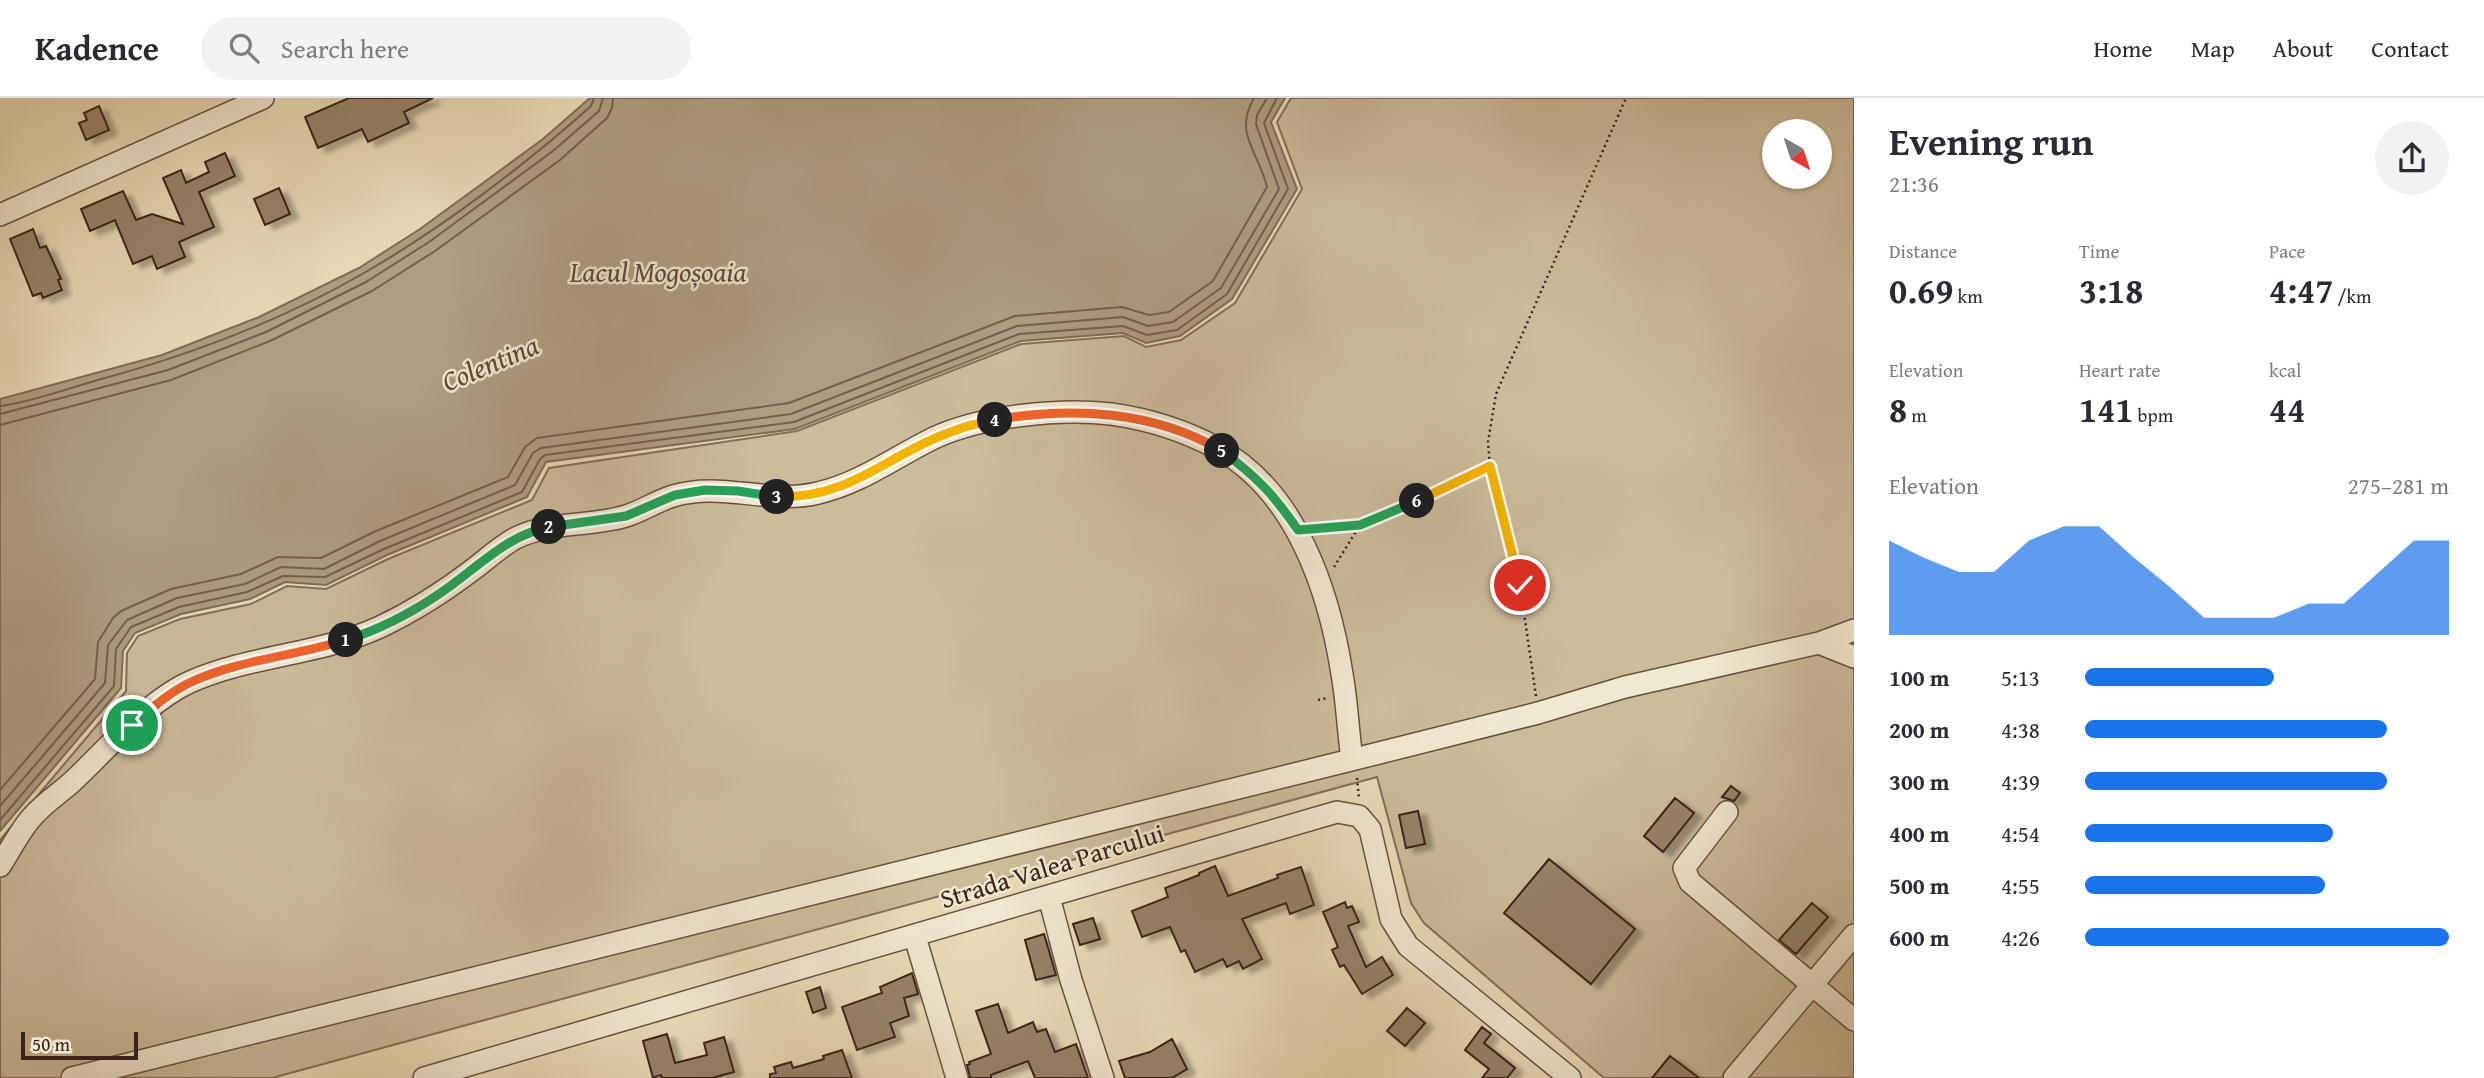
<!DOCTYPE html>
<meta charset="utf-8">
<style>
:root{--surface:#fff;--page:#f2f2f3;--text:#2b2b33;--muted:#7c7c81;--line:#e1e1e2;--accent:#1a73e8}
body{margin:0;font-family:"Gentium Book Plus",serif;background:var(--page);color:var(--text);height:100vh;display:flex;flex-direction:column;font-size:26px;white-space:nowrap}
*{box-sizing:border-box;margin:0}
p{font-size:23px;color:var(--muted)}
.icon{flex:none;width:38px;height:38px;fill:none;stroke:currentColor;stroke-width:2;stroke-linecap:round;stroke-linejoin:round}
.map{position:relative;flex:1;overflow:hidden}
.side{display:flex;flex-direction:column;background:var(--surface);width:630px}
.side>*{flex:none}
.needle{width:46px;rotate:141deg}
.tools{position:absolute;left:1762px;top:21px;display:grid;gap:14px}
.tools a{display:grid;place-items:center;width:70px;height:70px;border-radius:50%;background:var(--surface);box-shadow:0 2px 5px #0004;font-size:35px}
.scale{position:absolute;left:21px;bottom:18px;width:117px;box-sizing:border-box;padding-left:7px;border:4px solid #3c2418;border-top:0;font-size:19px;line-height:24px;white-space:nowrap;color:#3c2418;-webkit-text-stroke:5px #f1e8d0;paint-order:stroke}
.pin{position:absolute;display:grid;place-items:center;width:60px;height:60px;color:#fff;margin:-30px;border:4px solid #fff;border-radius:50%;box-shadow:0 2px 7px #0007}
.km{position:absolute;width:35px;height:35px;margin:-18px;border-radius:50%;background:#222;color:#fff;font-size:19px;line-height:35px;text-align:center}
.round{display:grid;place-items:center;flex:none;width:74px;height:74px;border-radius:37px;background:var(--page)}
.overview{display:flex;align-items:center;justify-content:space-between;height:119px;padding:0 35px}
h1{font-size:38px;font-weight:700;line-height:52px}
.figures{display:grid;grid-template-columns:repeat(3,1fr);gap:10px;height:119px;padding:7px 35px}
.figures div{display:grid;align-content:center}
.figures b{font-size:35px;font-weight:700}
.figures small{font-size:19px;font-weight:400}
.figures p{font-size:19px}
.chart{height:196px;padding:14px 35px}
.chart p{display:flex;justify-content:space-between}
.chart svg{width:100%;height:126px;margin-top:7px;fill:var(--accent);opacity:.7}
ul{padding:0 35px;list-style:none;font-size:23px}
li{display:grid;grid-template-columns:112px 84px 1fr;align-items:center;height:52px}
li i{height:18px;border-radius:9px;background:var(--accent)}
header{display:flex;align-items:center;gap:42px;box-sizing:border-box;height:98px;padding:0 35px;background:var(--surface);border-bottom:2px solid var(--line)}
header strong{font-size:33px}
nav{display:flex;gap:38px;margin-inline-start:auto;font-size:24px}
.search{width:490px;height:63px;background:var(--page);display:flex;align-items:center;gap:18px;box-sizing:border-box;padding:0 24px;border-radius:38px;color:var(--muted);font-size:26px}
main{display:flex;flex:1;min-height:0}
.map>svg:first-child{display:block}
.green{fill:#ccbc9c;stroke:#84705a;stroke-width:2;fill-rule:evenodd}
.water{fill:#ae9d81;stroke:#806d57;stroke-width:2}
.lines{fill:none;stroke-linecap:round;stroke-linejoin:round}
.shore{stroke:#75604c;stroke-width:2}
.building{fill:#96836b;stroke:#3c2418;stroke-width:2;filter:url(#shadow)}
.minor-casing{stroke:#675240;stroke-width:24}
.path{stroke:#3c2418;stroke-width:2.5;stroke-dasharray:2 3.5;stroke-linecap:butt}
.minor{stroke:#f1e8d0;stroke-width:21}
.split-1-casing{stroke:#fff;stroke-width:14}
.split-2-casing{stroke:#fff;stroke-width:14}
.split-3-casing{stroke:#fff;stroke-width:14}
.split-4-casing{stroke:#fff;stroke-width:14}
.split-5-casing{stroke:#fff;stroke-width:14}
.split-6-casing{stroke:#fff;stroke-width:14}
.split-7-casing{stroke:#fff;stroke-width:14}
.split-1{stroke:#f0652b;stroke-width:9}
.split-2{stroke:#22a559;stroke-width:9}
.split-3{stroke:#22a559;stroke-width:9}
.split-4{stroke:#f5b400;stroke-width:9}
.split-5{stroke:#f0652b;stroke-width:9}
.split-6{stroke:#22a559;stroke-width:9}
.split-7{stroke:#f5b400;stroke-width:9}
.labels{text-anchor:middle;stroke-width:5;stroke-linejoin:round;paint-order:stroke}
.street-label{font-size:26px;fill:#3c2418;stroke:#f1e8d0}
.water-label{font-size:28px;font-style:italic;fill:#5e4838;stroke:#f1e8d0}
</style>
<header>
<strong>Kadence</strong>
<div class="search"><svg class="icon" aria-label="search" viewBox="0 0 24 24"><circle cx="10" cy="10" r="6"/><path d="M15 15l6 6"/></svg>Search here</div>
<nav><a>Home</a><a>Map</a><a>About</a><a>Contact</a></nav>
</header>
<main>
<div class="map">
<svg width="1854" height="980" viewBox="0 0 1854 980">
<defs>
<filter id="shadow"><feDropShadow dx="8" dy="4.5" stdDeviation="2" flood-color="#0004"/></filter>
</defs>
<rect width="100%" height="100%" fill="#e9dbb7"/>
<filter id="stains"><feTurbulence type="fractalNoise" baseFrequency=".00286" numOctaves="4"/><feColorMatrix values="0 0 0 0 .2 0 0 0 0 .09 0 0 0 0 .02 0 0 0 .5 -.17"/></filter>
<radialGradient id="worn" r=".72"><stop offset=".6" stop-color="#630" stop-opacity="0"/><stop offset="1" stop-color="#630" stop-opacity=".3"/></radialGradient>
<path class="green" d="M1291,0H1854V980H1604L1424,825L1411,805L1377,679L272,980H0V742L126,593L127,555L138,538L180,521L251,506L287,488L326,491L388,461L532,402L549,370L797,333L1021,246L1124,238L1146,249L1181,242L1235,205L1302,91L1277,24ZM1774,33H1820V79H1774Z"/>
<path class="water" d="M590,0H1285L1271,24L1297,91L1232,201L1180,238L1146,245L1123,235L1021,243L795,331L546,364L527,399L387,457L326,487L285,484L250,501L181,516L135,535L123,553L121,590L0,733V301L162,257L259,219L359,170L420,131L543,41Z"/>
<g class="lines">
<path class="shore" d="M0,308C29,305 69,290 98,282C190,257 281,223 364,175C442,130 524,68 591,8L594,0
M0,316L168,272L266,234L366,184L429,144L553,53L599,13L603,0
M0,327L171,282L270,243L372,193L435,153L560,62L607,20L612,10L613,0
M0,692L95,581L98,544L113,520L121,513L171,491L241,476L278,459L321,460L376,433L508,379L525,349L537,340L789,305L1015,218L1122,209L1149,217L1169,214L1213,183L1267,89C1259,54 1233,36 1254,0
M0,708L105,585L108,547L127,522L177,500L245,486L281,469L324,471L380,443L515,387L533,355L541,350L791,316L1017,228L1123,219L1148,228L1173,224L1221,190L1279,91L1256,26L1257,17L1267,0
M0,722L114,588L116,551L131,529L179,509L247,494L283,478L325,479L384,451L522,394L540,361L545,357L794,324L1019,236L1123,228L1147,237L1177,232L1227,196L1288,91L1264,25L1277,0"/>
</g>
<path class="building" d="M349,0H433L404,14L409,25L368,44L362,31L318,50L305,19Z
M99,8L109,32L86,42L79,25L87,22L84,15Z
M225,55L235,78L199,94L214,129L179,144L185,159L157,171L152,158L133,166L115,122L90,133L81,111L123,93L136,122L152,116L183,126L163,80L181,72L186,85L209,74L205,64Z
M279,90L290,116L265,127L254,101Z
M33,131L40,150L46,148L61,181L58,182L62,192L43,200L41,195L33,198L10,141Z
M1731,688L1740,695L1734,703L1722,699Z
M1675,700L1694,715L1663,754L1644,738Z
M1418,713L1425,746L1406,750L1399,717Z
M1549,761L1635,831L1591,886L1504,815Z
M1215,768L1228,798L1278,780L1277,777L1301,769L1314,807L1290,816L1286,805L1242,821L1262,861L1243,871L1239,863L1227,869L1223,861L1195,874L1185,852L1181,854L1170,829L1142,839L1132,813L1168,799L1165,790L1199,777V775Z
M1345,804L1347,810L1352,808L1359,824L1348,828L1366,869L1382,859L1393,877L1362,896L1344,867L1340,869L1332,852L1338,849L1323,814Z
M1812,805L1828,819L1796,856L1779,842Z
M1093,820L1100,841L1080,847L1073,826Z
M1044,836L1056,877L1036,882L1025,842Z
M912,875L918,896L904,900L909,918L890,925L895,939L857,952L842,909L882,895L880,889Z
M820,889L826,910L813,915L806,894Z
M998,906L1008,935L1033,924L1037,934L1046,931L1055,954L1076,946L1088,980H1035L1028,963L991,977V980H970L967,967L970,966L969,964L991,956L976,913Z
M1407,910L1425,925L1405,948L1387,933Z
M1482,929L1491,936L1484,945L1515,970L1507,980H1482L1489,971L1465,952Z
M667,936L675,965L707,957L704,945L724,939L734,974L712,980H662L661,977L653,980L643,943Z
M1172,941L1187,971L1172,980H1125L1119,963L1150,954Z
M842,952L852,980H770V976L776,975L774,969L791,964L793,970L824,961L823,958Z
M1670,958L1699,980H1652Z"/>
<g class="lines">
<defs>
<path id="minor" d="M0,117L263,0
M1819,545L1854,532
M1727,714L1684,770L1690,784L1854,922
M0,768C11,751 20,732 33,718C44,705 60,695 72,684C106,652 148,603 190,584C251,557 319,557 380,529C414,513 445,493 475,470C488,460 501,448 516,440C550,423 590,429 626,418C642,413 657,403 673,398C721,383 770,407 818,395C861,385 895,359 934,340C981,318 1060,310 1111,316C1148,321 1185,333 1217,350C1296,393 1329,492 1342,576C1347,604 1348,633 1352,661
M1049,799L1071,882L1103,980
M915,839L957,980
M72,980L1379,655L1538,615L1625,589L1819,545L1854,559
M424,980L1337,714L1359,718L1370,731L1391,821L1408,848L1570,980
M1734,980L1854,837"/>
</defs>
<use href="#minor" class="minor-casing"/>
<path class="path" d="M1317,432L1360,427L1490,368
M1334,469L1360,427
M1536,598L1520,487L1490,368L1488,344L1496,296L1626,0
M1318,602L1327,600
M1357,680L1359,701"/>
<use href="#minor" class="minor"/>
</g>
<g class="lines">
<defs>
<path id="split-1" d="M132,627C150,612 167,596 189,585C237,562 295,558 346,542"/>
<path id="split-2" d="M346,542C378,532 411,515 439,496C474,473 506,437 549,429"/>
<path id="split-3" d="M549,429L626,418L675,397L705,392L738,393L777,399"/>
<path id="split-4" d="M777,399C847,400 879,364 938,339C957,331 975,325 995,322"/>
<path id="split-5" d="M995,322C1071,308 1155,313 1222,353"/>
<path id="split-6" d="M1222,353C1257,379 1273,396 1298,432L1360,427L1417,403"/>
<path id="split-7" d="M1417,403L1490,368L1520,487"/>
</defs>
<use href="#split-1" class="split-1-casing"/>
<use href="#split-2" class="split-2-casing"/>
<use href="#split-3" class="split-3-casing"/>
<use href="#split-4" class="split-4-casing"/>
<use href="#split-5" class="split-5-casing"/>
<use href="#split-6" class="split-6-casing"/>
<use href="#split-7" class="split-7-casing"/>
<use href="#split-1" class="split-1"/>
<use href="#split-2" class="split-2"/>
<use href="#split-3" class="split-3"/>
<use href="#split-4" class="split-4"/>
<use href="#split-5" class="split-5"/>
<use href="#split-6" class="split-6"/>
<use href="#split-7" class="split-7"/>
</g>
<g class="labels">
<g class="street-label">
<text transform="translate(1052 768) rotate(-17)" y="9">Strada Valea Parcului</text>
</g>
<g class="water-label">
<text x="658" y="184">Lacul Mogoșoaia</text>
<text transform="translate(490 265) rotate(-23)" y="10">Colentina</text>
</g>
</g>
<rect width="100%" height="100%" filter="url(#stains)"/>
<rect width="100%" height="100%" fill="url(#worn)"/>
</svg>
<div class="tools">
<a><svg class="needle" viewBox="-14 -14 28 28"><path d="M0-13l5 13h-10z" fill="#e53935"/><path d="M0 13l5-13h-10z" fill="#7c7c81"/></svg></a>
</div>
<div class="scale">50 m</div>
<div class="pin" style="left:132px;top:627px;background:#1e9e55"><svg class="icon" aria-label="arrive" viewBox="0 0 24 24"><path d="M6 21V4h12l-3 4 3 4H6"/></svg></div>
<div class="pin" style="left:1520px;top:487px;background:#d93025"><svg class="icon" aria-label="check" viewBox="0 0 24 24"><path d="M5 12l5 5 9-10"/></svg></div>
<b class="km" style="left:346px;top:542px">1</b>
<b class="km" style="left:549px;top:429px">2</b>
<b class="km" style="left:777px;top:399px">3</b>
<b class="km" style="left:995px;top:322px">4</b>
<b class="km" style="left:1222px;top:353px">5</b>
<b class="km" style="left:1417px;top:403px">6</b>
</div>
<section class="side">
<div class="overview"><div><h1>Evening run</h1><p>21:36</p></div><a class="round"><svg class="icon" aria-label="share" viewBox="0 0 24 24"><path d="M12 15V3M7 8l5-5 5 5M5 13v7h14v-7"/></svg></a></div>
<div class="figures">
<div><p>Distance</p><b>0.69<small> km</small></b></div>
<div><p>Time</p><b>3:18</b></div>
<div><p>Pace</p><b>4:47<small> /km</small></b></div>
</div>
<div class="figures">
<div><p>Elevation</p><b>8<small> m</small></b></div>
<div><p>Heart rate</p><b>141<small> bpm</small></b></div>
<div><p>kcal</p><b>44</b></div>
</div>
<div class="chart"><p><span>Elevation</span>275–281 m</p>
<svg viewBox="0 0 160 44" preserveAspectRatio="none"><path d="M0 44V11L10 17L20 22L30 22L40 11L50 6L60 6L70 17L80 27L90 38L100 38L110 38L120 33L130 33L140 22L150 11L160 11V44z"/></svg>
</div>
<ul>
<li><b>100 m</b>5:13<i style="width:52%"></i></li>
<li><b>200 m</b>4:38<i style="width:83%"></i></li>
<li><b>300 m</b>4:39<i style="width:83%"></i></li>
<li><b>400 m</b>4:54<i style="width:68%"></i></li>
<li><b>500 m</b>4:55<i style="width:66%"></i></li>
<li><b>600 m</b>4:26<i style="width:100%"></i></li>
</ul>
</section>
</main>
